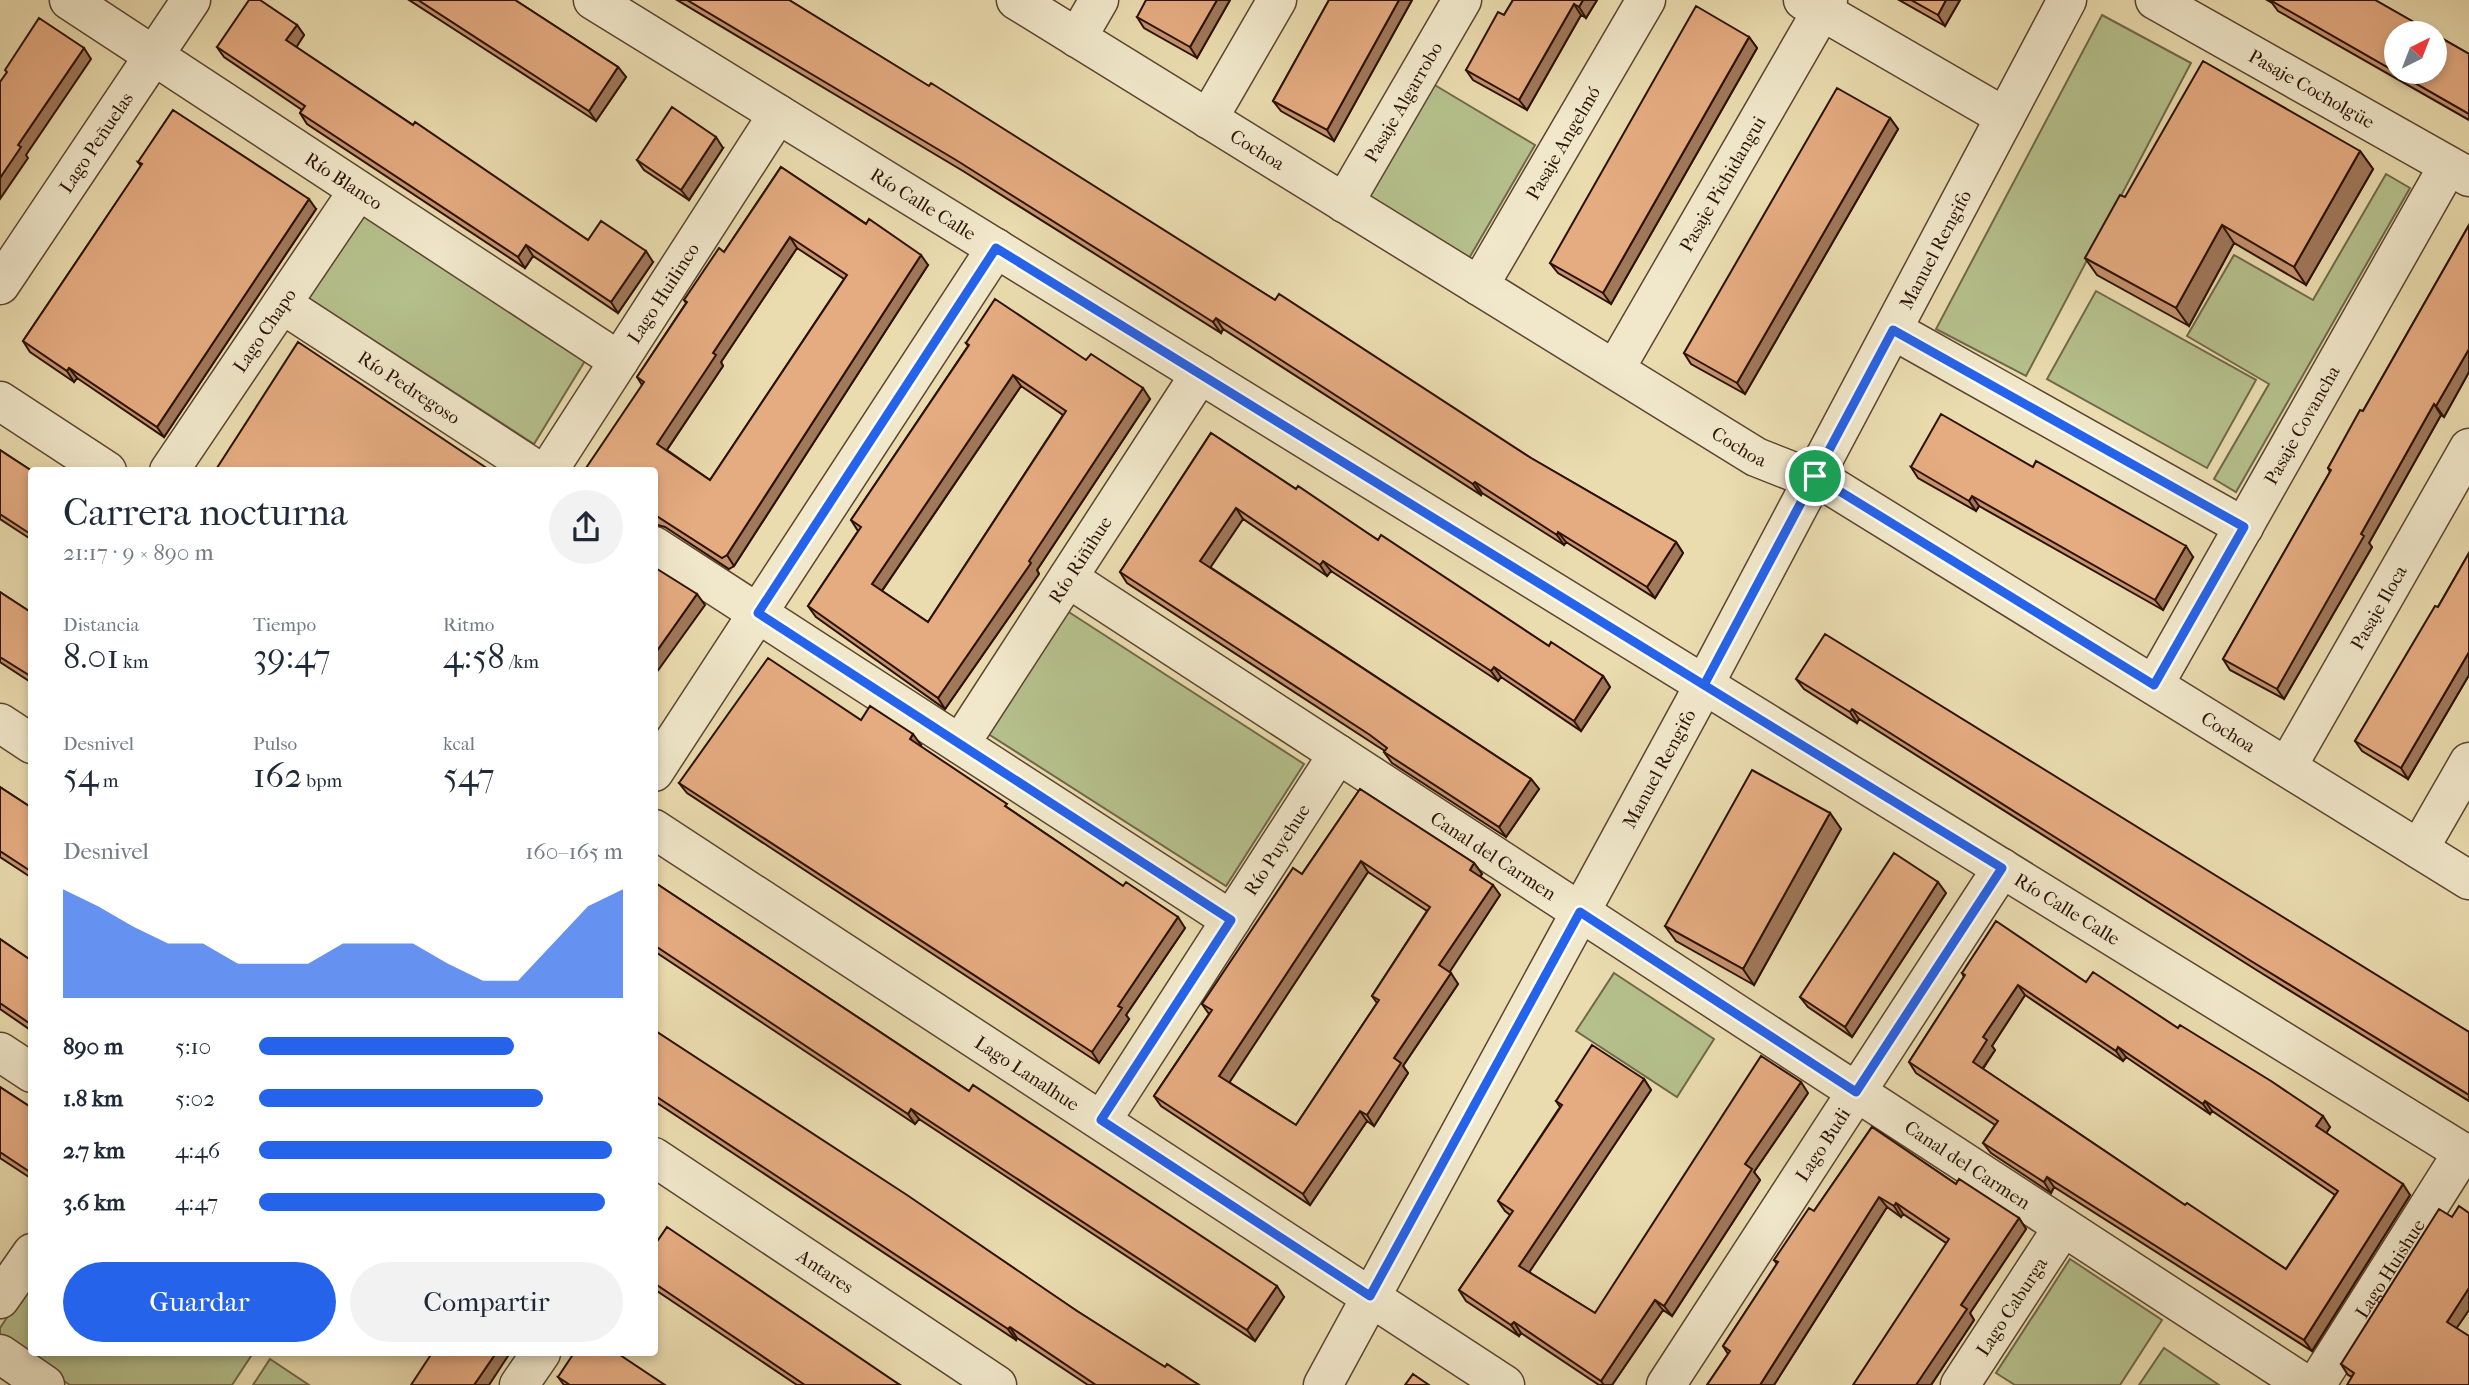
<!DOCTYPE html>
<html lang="es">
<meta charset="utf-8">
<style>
:root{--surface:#fff;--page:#f2f2f3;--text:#1f2937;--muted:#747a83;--accent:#2563eb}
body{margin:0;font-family:"IM FELL French Canon",serif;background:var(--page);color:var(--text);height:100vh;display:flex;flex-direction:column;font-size:26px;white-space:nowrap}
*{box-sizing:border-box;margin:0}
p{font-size:23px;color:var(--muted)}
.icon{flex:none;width:38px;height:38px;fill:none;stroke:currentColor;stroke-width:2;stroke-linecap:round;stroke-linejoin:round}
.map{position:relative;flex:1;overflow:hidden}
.side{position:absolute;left:28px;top:467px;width:630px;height:889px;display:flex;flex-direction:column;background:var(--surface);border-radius:7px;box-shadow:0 4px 10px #0003}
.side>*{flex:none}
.needle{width:46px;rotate:42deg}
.fabs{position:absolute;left:2384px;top:21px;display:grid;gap:14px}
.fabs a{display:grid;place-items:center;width:63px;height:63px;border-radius:50%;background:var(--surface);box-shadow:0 4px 10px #0003;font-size:35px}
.pin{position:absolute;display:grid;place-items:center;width:60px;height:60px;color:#fff;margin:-30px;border:4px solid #fff;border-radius:50%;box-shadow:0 2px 7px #0007}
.round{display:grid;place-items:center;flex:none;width:74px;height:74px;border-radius:37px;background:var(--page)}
.summary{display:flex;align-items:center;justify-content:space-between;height:119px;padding:0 35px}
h1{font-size:38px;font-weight:600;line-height:52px}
.figures{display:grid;grid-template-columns:repeat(3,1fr);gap:10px;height:119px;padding:7px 35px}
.figures div{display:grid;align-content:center}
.figures b{font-size:35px;font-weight:600}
.figures small{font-size:19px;font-weight:400}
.figures p{font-size:19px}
.chart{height:196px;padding:14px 35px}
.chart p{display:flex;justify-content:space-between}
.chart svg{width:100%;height:126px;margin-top:7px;fill:var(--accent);opacity:.7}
.cta{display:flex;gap:14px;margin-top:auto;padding:14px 35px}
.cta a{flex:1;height:80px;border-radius:42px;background:var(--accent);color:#fff;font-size:28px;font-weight:600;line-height:80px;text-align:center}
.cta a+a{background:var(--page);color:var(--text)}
ul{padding:0 35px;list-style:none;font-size:23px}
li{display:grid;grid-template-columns:112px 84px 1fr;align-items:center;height:52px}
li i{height:18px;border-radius:9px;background:var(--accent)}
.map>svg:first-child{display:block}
.green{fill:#b5c08c;stroke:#706949;stroke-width:2}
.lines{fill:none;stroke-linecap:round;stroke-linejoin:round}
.minor-casing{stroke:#5c4430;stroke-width:41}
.minor{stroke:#f1e8cb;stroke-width:38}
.wall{fill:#c5936f;stroke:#2c1206;stroke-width:2;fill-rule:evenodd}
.shaded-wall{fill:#a0785a;stroke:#2c1206;stroke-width:2}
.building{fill:#e5ab81;stroke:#2c1206;stroke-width:2;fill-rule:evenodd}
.route-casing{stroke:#fff;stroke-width:14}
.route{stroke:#2563eb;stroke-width:9}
.labels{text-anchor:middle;stroke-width:6;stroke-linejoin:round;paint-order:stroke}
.street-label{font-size:19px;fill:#2c1206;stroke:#f1e8cb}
</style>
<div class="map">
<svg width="2469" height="1385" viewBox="0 0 2469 1385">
<rect width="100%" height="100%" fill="#eadcaf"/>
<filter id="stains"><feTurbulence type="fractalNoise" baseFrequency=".00286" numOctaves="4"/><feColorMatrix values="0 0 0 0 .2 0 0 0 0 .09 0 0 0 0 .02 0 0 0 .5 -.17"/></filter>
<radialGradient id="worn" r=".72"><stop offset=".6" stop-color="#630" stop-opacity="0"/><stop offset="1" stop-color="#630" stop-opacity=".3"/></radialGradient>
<path class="green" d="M2102,15L2191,63L2026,376L1936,329Z
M1428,81L1535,145L1468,260L1360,196Z
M2386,174L2410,188L2236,492L2214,479L2269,384L2187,336L2234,255L2313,300Z
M361,208L588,356L534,444L299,292Z
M2096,291L2256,380L2207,468L2047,379Z
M1061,607L1304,764L1226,886L982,730Z
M1614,973L1714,1039L1677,1097L1576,1031Z
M2070,1259L2162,1320L2120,1385H2015L1996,1373Z
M31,1281L32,1353H253L232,1385H70L0,1338V1328Z
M2164,1348L2219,1385H2139Z
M270,1359L309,1385H253Z"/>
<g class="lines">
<defs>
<g id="minor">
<path id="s1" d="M69,0L619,361"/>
<path id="s2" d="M593,0L2469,1156"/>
<path id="s3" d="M1016,0L1756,457L1794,472L1815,476L2469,880"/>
<path d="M1803,0L2005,117"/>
<path id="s4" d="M2155,0L2469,177"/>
<path d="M1077,38L1099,0"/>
<path d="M1208,119L1277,0"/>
<path id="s5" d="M1344,203L1462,0"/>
<path id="s6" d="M0,285L191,0"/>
<path id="s7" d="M1479,286L1646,0"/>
<path id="s8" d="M282,304L538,471"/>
<path d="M1893,330L2244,527"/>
<path id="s9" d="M1615,369L1828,0"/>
<path d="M0,401L107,471"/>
<path id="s10" d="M169,471L358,191"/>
<path id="s11" d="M548,471L778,114"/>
<path d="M654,546L1231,920"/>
<path id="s12" d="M1068,578L2306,1385"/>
<path id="s13" d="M2154,685L2448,166"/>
<path d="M0,723L32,744"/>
<path id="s14" d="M960,744L1200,374"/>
<path id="s15" d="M2287,767L2469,448"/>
<path d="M654,772L996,248"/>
<path id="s16" d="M654,829L1505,1385"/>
<path d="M2419,849L2469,762"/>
<path d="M0,1052L32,1073"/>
<path id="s17" d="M1102,1120L1338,754"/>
<path id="s18" d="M654,1157L997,1385"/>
<path d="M0,1299L32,1253"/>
<path d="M0,1354L45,1385"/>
<path d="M519,1385L541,1353"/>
<path id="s19" d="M1323,1385L1704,685L2067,0"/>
<path id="s20" d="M1666,1385L2002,868"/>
<path id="s21" d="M1960,1385L2063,1227"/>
<path id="s22" d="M2316,1385L2463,1152"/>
</g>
</defs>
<use href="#minor" class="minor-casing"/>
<use href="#minor" class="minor"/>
</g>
<path class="wall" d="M409,0H515L618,67L626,77L596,121Z
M677,0H789L1531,458L1676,542L1683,553L1655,598L1566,542L1564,545L1482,493L1481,495L1223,329L1221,333L963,171Z
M1230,0L1197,58L1144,28L1137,17Z
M1329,0H1412L1334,141L1281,111L1273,101Z
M1513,0H1597L1586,18L1581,15L1527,110L1473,80L1466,70L1504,15Z
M1899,0H1960L1945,26Z
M2267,0H2375L2469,54V120L2278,11L2272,3Z
M297,25L304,35L296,47L413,125L588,240L653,262L618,313L533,256L525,268L307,124L300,113L302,110L224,57L217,47Z
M1749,37L1757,48L1611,304L1558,273L1550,263Z
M1890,118L1898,129L1745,394L1691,364L1684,353Z
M723,148L689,200L644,170L637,160Z
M2360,151L2373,169L2306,285L2234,243L2189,326L2097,275L2085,258L2125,197Z
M138,162L316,209L164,437L77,378L74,382L30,352L23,341L141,166Z
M781,167L928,265L734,566L729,569L665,527L654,524V471L642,385L637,377L686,303L684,300L724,252ZM797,248L844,279L710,480L667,450L723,366L721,362Z
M2469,225V372L2444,417L2441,415L2369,543L2372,547L2284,699L2230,670L2223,659L2330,472L2328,468L2363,411Z
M966,343L1086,360L1150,399L1037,570L1039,574L945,709L816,617L808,606L858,531L851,520L968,346ZM1021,386L1063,415L928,622L882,591Z
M1211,433L1296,489L1549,646L1603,676L1610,687L1581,731L1501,677L1498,681L1331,571L1327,576L1243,519L1210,567L1531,779L1539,789L1506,837L1392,763L1384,752L1385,751L1377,746L1127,583L1120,572Z
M0,450L32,471V540L0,519Z
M1911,467L2193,557L2163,610L1979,506L1976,511L1918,478Z
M2469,553V675L2408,779L2362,751L2355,741L2438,607Z
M0,592L32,613V683L0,662Z
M1796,679L2469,1032V1101L2258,971L1859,719L1857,723L1804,689Z
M861,720L921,745L920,746L1011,810L1185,928L1126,1015L1129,1019L1099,1063L687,793L679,783Z
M0,787L32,808V878L0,857Z
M1360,789L1474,863L1482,874L1480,876L1500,895L1449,972L1458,984L1403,1066L1408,1073L1374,1126L1367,1121L1310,1205L1161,1106L1154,1096L1209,1014L1202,1004L1302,874ZM1368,872L1427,911L1372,996L1377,1003L1296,1125L1229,1082Z
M1830,813L1841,829L1754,985L1676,941L1665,926Z
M654,882L969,1091L1284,1297L1255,1341L919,1119L915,1124L654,951Z
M1946,893L1852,1037L1808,1007L1800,997Z
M0,939L32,961V1031L0,1009Z
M1962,973L2086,982L2330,1127L2326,1133L2410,1195L2312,1351L2054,1187L2051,1193L1991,1153L1983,1143L1995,1125L1916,1073L1909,1062L1964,977ZM2025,995L2123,1061L2126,1057L2210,1114L2212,1111L2335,1195L2286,1269L2185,1205L1983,1069L1995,1050L1992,1046Z
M654,1030L1077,1311L1165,1367L1199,1385H1088L1017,1338L1016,1340L654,1101Z
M1644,1079L1651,1090L1529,1272L1595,1313L1808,1093L1754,1172L1760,1180L1672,1316L1663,1310L1612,1385H1599L1521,1333L1519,1336L1466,1301L1459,1290L1510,1215L1505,1211L1498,1201L1560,1107L1556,1101Z
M0,1087L32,1108V1179L0,1158Z
M1872,1127L1956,1184L2019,1218L2026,1229L1970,1313L1974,1320L1931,1385L1946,1243L1903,1214L1901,1217L1887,1207L1774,1385H1707L1728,1354L1723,1346L1777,1264L1774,1260L1814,1211Z
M654,1246L900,1385H797L654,1289Z
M2457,1328L2352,1377L2348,1375L2341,1364Z
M558,1377L665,1385H564Z"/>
<path class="shaded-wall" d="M1217,0H1230L1197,58L1190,47Z
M1399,0H1412L1334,141L1327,130Z
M1583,0H1597L1586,18L1579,7Z
M1946,0H1960L1945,26L1938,15Z
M1574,4L1581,15L1527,110L1519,100Z
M297,25L304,35L294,51L286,40Z
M1749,37L1757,48L1611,304L1603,293Z
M84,48L91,59L26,155L28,158L0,199V178L18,145Z
M618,67L626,77L596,121L589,111Z
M1890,118L1898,129L1745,394L1737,383Z
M716,137L723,148L689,200L681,190Z
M2360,151L2373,169L2306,285L2294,267Z
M309,199L316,209L164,437L157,427Z
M2222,225L2234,243L2189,326L2176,308Z
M790,237L797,248L721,362L723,366L664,454L657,444L713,353Z
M526,245L533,256L525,268L518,257Z
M646,251L653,262L618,313L611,302Z
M921,255L928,265L734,566L727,555Z
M1216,318L1223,329L1221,333L1213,322Z
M2469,349V372L2444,417L2436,406Z
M69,368L77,378L74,382L67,371Z
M1013,375L1021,386L879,595L872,584Z
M1143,388L1150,399L1037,570L1039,574L945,709L938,698Z
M2434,404L2441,415L2369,543L2372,547L2284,699L2277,689L2361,534Z
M1475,482L1482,493L1481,495L1473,484Z
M1972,496L1979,506L1976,511L1969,501Z
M1236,508L1243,519L1208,571L1200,561Z
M1558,532L1566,542L1564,545L1557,535Z
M1676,542L1683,553L1655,598L1647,587Z
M2186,546L2193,557L2163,610L2155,600Z
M1323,561L1331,571L1327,576L1320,565Z
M697,594L705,605L654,676V655Z
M2469,652V675L2408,779L2401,768Z
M1494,667L1501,677L1498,681L1491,671Z
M1603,676L1610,687L1581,731L1574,721Z
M1852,709L1859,719L1857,723L1850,712Z
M913,734L921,745L918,750L910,739Z
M1531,779L1539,789L1506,837L1499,827Z
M1830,813L1841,829L1754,985L1743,969Z
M1361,861L1368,872L1227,1086L1219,1076Z
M1474,863L1482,874L1477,880L1470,870Z
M1938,882L1946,893L1852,1037L1845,1027Z
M1493,885L1500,895L1447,976L1439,965Z
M1178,917L1185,928L1126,1015L1129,1019L1099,1063L1092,1052L1118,1006Z
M1451,973L1458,984L1403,1066L1408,1073L1374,1126L1367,1115L1394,1058Z
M2018,985L2025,995L1992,1046L1995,1050L1980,1072L1973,1062L1983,1037Z
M2118,1047L2126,1057L2123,1061L2116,1051Z
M1644,1079L1651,1090L1526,1277L1519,1266Z
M1801,1082L1808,1093L1754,1172L1760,1180L1672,1316L1664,1306L1745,1164Z
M2205,1101L2212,1111L2210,1114L2203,1104Z
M911,1109L919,1119L915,1124L908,1114Z
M1360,1111L1367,1121L1310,1205L1303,1194Z
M2323,1116L2330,1127L2324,1137L2316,1126Z
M2047,1177L2054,1187L2051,1193L2044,1182Z
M2403,1184L2410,1195L2312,1351L2304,1340Z
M1879,1197L1887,1207L1774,1385H1760Z
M1896,1203L1903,1214L1901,1217L1894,1206Z
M2019,1218L2026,1229L1970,1313L1974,1320L1931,1385H1916L1961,1305Z
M1277,1286L1284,1297L1255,1341L1247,1330Z
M2469,1288V1310L2454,1332L2447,1322Z
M1655,1300L1663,1310L1612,1385H1604L1601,1381Z
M1514,1322L1521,1333L1519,1336L1511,1325Z
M1010,1327L1017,1338L1016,1340L1008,1329Z
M496,1353H510L489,1385H474Z"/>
<path class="building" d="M249,0H260L297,25L286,40L413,125L415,122L588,240L601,221L646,251L611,302L526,245L518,257L300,113L305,106L217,47Z
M418,0H515L618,67L589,111Z
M687,0H789L929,86L931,83L1275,300L1279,294L1531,458L1676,542L1647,587L1558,532L1557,535L1475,482L1473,484L1216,318L1213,322L956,160Z
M1146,0H1217L1190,47L1137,17Z
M1329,0H1399L1327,130L1273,101Z
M1513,0H1583L1579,7L1574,4L1519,100L1466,70L1498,12L1504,15Z
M1911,0H1946L1938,15Z
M2270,0H2375L2433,33H2396V72H2434V34L2469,54V114Z
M1696,6L1749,37L1603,293L1550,263Z
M39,18L84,48L18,145L21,147L0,178V82L7,72L5,70Z
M2203,61L2360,151L2294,267L2222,225L2176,308L2085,258L2120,195L2125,197Z
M1837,88L1890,118L1737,383L1684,353Z
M672,107L716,137L681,190L637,160Z
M173,110L309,199L157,427L69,368L67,371L23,341L142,164L138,162Z
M781,167L866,224L869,219L921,255L727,555L722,558L658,517L654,516V471H584L644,382L637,377L687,302L684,300L719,248L724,252ZM790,237L847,275L710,480L657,444L716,355L713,353Z
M2469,225V349L2436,406L2434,404L2361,534L2364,536L2277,689L2223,659L2331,470L2328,468L2360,410L2363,411Z
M995,299L1086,360L1091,354L1143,388L1029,561L1031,563L938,698L808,606L861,527L851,520L969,345L966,343ZM1013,375L1066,411L928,622L872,584Z
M298,342L491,471H215Z
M1941,414L2033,467L2036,461L2186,546L2155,600L1972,496L1969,501L1911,467Z
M1211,433L1296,489L1298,486L1378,540L1381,535L1549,646L1551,642L1603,676L1574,721L1494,667L1491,671L1323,561L1320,565L1236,508L1200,561L1531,779L1499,827L1384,752L1387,748L1370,735L1120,572Z
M0,450L32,471V535L0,514Z
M2469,553V652L2401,768L2355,741L2435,606L2438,607Z
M654,567L697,594L654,655Z
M0,592L32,613V677L0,657Z
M1825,634L2469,1032V1095L2251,961L1852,709L1850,712L1796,679Z
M768,658L861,720L870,706L913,734L910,739L1007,804L1005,806L1123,886L1126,882L1178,917L1118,1006L1122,1008L1092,1052L679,783Z
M1752,770L1830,813L1743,969L1665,926Z
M0,787L32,808V872L0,851Z
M1360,789L1474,863L1470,870L1493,885L1439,965L1451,973L1394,1058L1401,1063L1367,1115L1360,1111L1303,1194L1154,1096L1212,1010L1202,1004L1293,868L1302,874ZM1361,861L1430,907L1372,996L1379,1000L1296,1125L1219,1076Z
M1894,853L1938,882L1845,1027L1800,997Z
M654,882L969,1091L973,1085L1277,1286L1247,1330L911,1109L908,1114L654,945Z
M1996,921L2086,982L2093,972L2178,1028L2180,1025L2271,1081L2323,1116L2316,1126L2403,1184L2304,1340L2047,1177L2044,1182L1983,1143L1998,1121L1909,1062L1965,975L1962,973ZM2018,985L2116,1051L2118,1047L2203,1104L2205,1101L2338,1191L2286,1269L2187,1203L2185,1205L1973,1062L1987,1040L1983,1037Z
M0,939L32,961V1025L0,1003Z
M654,1030L907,1195L1077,1311L1165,1367L1167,1364L1199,1385H1096L1010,1327L1008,1329L654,1095Z
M1592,1045L1644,1079L1519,1266L1595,1313L1761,1056L1801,1082L1745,1164L1752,1169L1664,1306L1655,1300L1601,1381L1514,1322L1511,1325L1459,1290L1513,1211L1498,1201L1562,1105L1556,1101Z
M0,1087L32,1108V1170L30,1172L0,1152Z
M1872,1127L1956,1184L1959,1179L2019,1218L1961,1305L1967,1309L1916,1385H1853L1949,1239L1896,1203L1894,1206L1879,1197L1760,1385H1707L1730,1351L1723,1346L1778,1262L1774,1260L1809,1208L1814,1211Z
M2459,1206L2469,1213V1288L2447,1322L2469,1336V1385H2347L2354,1373L2341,1364L2439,1209L2452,1217Z
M667,1227L900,1385H805L654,1283V1246Z
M432,1353H496L474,1385H411Z
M574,1353H617L665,1385H570L558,1377Z
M1413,1374L1429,1385H1405Z"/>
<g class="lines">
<defs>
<path id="route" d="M1815,476L1704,685L996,248L758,613L1231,920L1101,1120L1370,1296L1580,912L1856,1092L2002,868L1704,685C1767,566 1830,448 1893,330L2244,527L2154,685L1815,476"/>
</defs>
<use href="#route" class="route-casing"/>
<use href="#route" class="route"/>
</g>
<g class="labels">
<g class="street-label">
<text dy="7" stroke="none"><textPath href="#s4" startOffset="180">Pasaje Cocholgüe</textPath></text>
<text dy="7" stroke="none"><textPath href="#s5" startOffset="117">Pasaje Algarrobo</textPath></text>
<text dy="7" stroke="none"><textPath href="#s6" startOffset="172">Lago Peñuelas</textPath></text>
<text dy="7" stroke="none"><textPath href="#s7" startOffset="166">Pasaje Angelmó</textPath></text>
<text dy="7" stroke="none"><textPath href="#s3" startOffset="284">Cochoa</textPath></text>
<text dy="7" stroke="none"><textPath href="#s1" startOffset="329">Río Blanco</textPath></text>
<text dy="7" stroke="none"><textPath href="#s9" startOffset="214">Pasaje Pichidangui</textPath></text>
<text dy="7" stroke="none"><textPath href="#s2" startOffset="388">Río Calle Calle</textPath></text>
<text dy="7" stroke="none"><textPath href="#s19" startOffset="1290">Manuel Rengifo</textPath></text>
<text dy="7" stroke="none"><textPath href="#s11" startOffset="212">Lago Huilinco</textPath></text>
<text dy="7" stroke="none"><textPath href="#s10" startOffset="170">Lago Chapo</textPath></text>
<text dy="7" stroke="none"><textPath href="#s8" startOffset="152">Río Pedregoso</textPath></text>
<text dy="7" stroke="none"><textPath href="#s13" startOffset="299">Pasaje Covancha</textPath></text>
<text dy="7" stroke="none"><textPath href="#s3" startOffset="850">Cochoa</textPath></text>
<text dy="7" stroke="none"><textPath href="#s14" startOffset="220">Río Riñihue</textPath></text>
<text dy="7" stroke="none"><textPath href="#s15" startOffset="184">Pasaje Iloca</textPath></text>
<text dy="7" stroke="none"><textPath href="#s3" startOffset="1418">Cochoa</textPath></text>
<text dy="7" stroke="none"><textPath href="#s19" startOffset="702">Manuel Rengifo</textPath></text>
<text dy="7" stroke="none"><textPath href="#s17" startOffset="322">Río Puyehue</textPath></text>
<text dy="7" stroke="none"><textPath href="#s12" startOffset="508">Canal del Carmen</textPath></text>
<text dy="7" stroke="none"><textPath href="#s2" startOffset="1732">Río Calle Calle</textPath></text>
<text dy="7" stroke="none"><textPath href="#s16" startOffset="446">Lago Lanalhue</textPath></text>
<text dy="7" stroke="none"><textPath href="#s20" startOffset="287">Lago Budi</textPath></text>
<text dy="7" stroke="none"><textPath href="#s12" startOffset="1074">Canal del Carmen</textPath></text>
<text dy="7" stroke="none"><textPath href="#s22" startOffset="138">Lago Huishue</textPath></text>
<text dy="7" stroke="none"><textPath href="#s18" startOffset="206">Antares</textPath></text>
<text dy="7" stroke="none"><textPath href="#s21" startOffset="94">Lago Caburga</textPath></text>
</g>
</g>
<rect width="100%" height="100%" filter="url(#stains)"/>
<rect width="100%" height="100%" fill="url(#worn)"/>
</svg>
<div class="fabs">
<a><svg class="needle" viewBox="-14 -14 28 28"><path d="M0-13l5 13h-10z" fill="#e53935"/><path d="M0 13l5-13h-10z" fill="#747a83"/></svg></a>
</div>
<div class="pin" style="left:1815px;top:476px;background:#1e9e55"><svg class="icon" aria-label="arrive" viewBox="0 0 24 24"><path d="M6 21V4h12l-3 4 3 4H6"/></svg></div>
<section class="side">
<div class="summary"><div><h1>Carrera nocturna</h1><p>21:17 · 9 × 890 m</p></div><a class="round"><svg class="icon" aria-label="share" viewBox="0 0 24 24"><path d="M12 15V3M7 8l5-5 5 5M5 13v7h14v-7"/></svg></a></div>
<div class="figures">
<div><p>Distancia</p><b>8.01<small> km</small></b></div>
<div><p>Tiempo</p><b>39:47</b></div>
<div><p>Ritmo</p><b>4:58<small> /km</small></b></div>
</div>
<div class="figures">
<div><p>Desnivel</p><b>54<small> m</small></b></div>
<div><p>Pulso</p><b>162<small> bpm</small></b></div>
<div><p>kcal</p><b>547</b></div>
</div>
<div class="chart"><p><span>Desnivel</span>160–165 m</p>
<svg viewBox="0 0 160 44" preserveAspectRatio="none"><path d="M0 44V6L10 12L20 19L30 25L40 25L50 32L60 32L70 32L80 25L90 25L100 25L110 32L120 38L130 38L140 25L150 12L160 6V44z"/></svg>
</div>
<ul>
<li><b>890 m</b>5:10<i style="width:70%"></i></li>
<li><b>1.8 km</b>5:02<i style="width:78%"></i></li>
<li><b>2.7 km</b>4:46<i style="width:97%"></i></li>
<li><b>3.6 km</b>4:47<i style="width:95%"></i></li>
</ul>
<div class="cta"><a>Guardar</a><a>Compartir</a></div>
</section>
</div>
